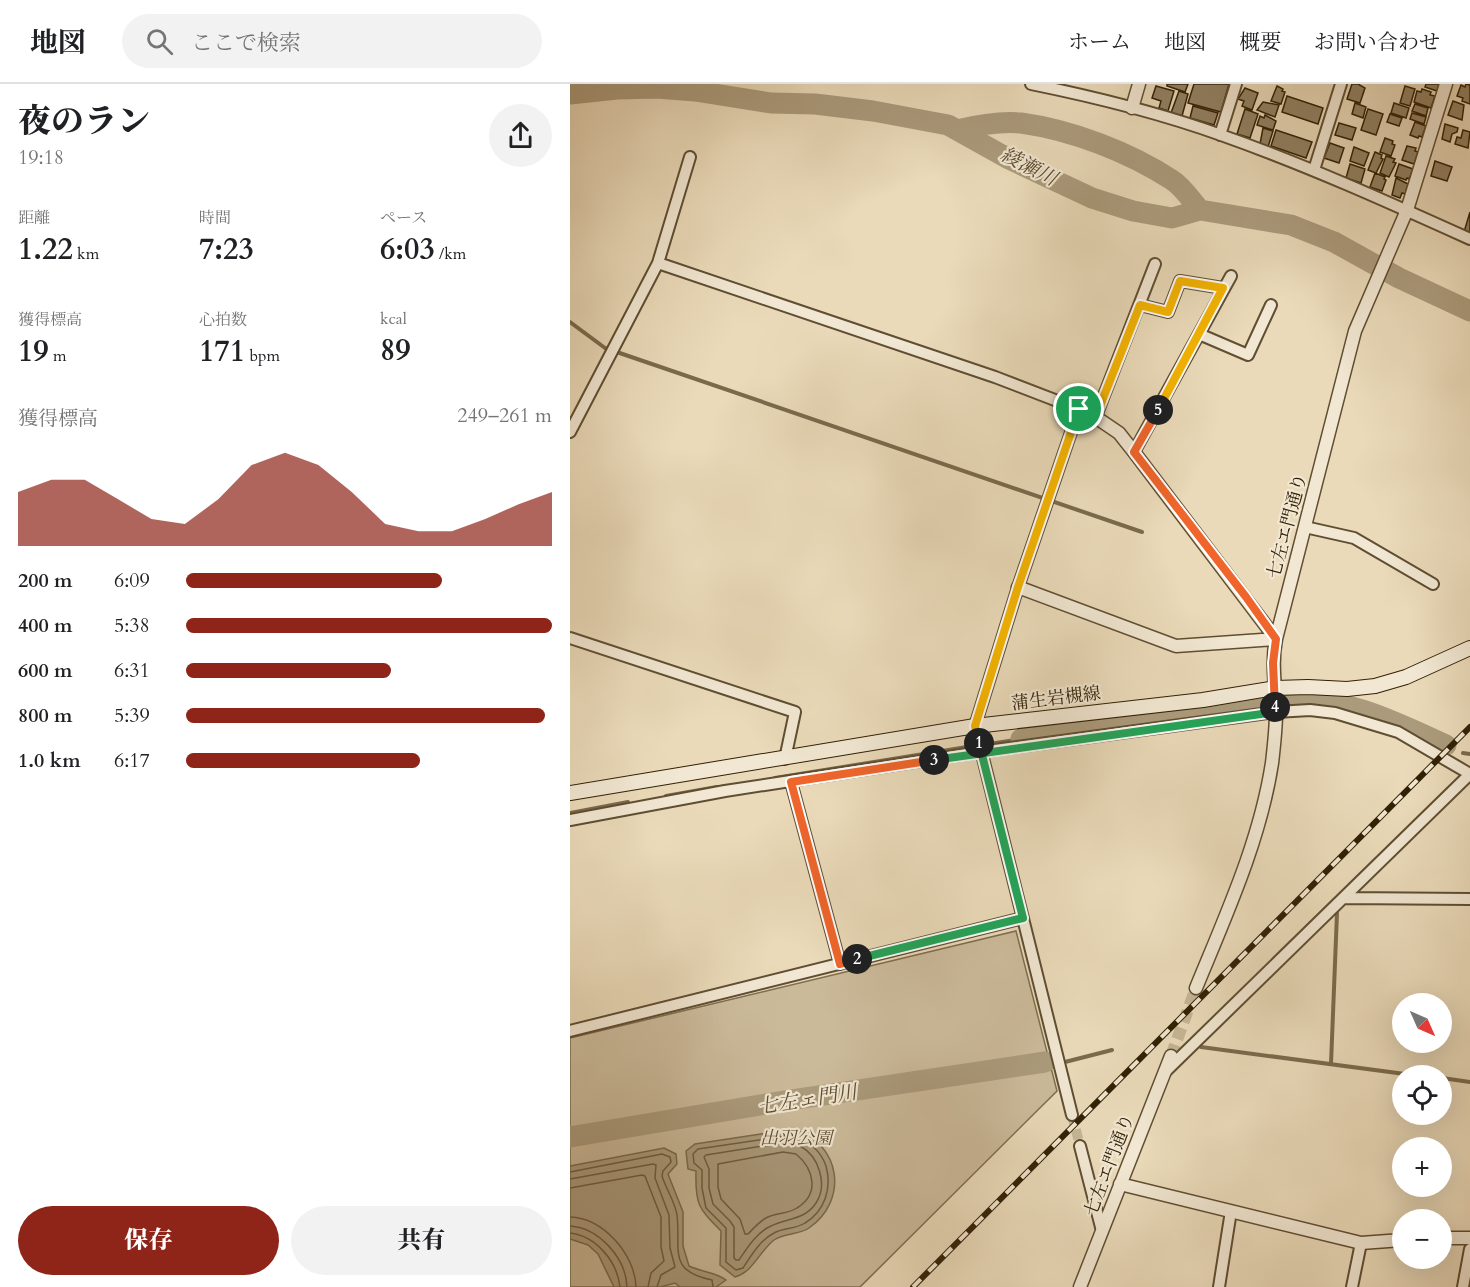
<!DOCTYPE html>
<html lang="ja">
<meta charset="utf-8">
<style>
:root{--surface:#fff;--page:#f2f2f2;--text:#202124;--muted:#757577;--line:#e0e0e0;--accent:#8f2418}
body{margin:0;font-family:Cardo,"Noto Serif JP",serif;background:var(--page);color:var(--text);height:100vh;display:flex;flex-direction:column;font-size:22px;white-space:nowrap}
*{box-sizing:border-box;margin:0}
p{font-size:20px;color:var(--muted)}
.icon{flex:none;width:33px;height:33px;fill:none;stroke:currentColor;stroke-width:2;stroke-linecap:round;stroke-linejoin:round}
.map{position:relative;flex:1;overflow:hidden}
.sheet{display:flex;flex-direction:column;background:var(--surface);width:570px}
.sheet>*{flex:none}
.needle{width:39px;rotate:135deg}
.tools{position:absolute;left:822px;top:909px;display:grid;gap:12px}
.tools a{display:grid;place-items:center;width:60px;height:60px;border-radius:50%;background:var(--surface);box-shadow:0 6px 24px #0002;font-size:30px}
.pin{position:absolute;display:grid;place-items:center;width:51px;height:51px;color:#fff;margin:-26px;border:3px solid #fff;border-radius:50%;box-shadow:0 2px 6px #0007}
.km{position:absolute;width:30px;height:30px;margin:-15px;border-radius:50%;background:#222;color:#fff;font-size:16px;line-height:30px;text-align:center}
.round{display:grid;place-items:center;flex:none;width:63px;height:63px;border-radius:32px;background:var(--page)}
.head{display:flex;align-items:center;justify-content:space-between;height:102px;padding:0 18px}
h1{font-size:33px;font-weight:800;line-height:45px}
.figures{display:grid;grid-template-columns:repeat(3,1fr);gap:9px;height:102px;padding:6px 18px}
.figures div{display:grid;align-content:center}
.figures b{font-size:30px;font-weight:800}
.figures small{font-size:16px;font-weight:400}
.figures p{font-size:16px}
.chart{height:168px;padding:12px 18px}
.chart p{display:flex;justify-content:space-between}
.chart svg{width:100%;height:108px;margin-top:6px;fill:var(--accent);opacity:.7}
.action{display:flex;gap:12px;margin-top:auto;padding:12px 18px}
.action a{flex:1;height:69px;border-radius:36px;background:var(--accent);color:#fff;font-size:24px;font-weight:800;line-height:69px;text-align:center}
.action a+a{background:var(--page);color:var(--text)}
ul{padding:0 18px;list-style:none;font-size:20px}
li{display:grid;grid-template-columns:96px 72px 1fr;align-items:center;height:45px}
li i{height:15px;border-radius:8px;background:var(--accent)}
header{display:flex;align-items:center;gap:36px;box-sizing:border-box;height:84px;padding:0 30px;background:var(--surface);border-bottom:2px solid var(--line)}
header strong{font-size:28px}
nav{display:flex;gap:33px;margin-inline-start:auto;font-size:21px}
.search{width:420px;height:54px;background:var(--page);display:flex;align-items:center;gap:15px;box-sizing:border-box;padding:0 21px;border-radius:33px;color:var(--muted);font-size:22px}
main{display:flex;flex:1;min-height:0}
.map>svg:first-child{display:block}
.green{fill:#cbba9a;stroke:#7e6d50;stroke-width:1.5}
.water{fill:#ab9b7c;stroke:#7a6a4c;stroke-width:1.5}
.lines{fill:none;stroke-linecap:round;stroke-linejoin:round}
.shore{stroke:#6e5e40;stroke-width:1.5}
.stream{stroke:#7a6a4c;stroke-width:4}
.river{stroke:#ab9b7c;stroke-width:21}
.building{fill:#918163;stroke:#312005;stroke-width:1.5}
.minor-tunnel{stroke:#c5b595;stroke-width:10;stroke-dasharray:10 5;stroke-linecap:butt}
.tertiary-tunnel{stroke:#c5b595;stroke-width:12;stroke-dasharray:12 6;stroke-linecap:butt}
.minor-casing{stroke:#5f4e32;stroke-width:14}
.tertiary-casing{stroke:#5f4e32;stroke-width:15}
.secondary-casing{stroke:#312005;stroke-width:16}
.minor{stroke:#f1e7d2;stroke-width:10}
.tertiary{stroke:#f1e7d2;stroke-width:12}
.secondary{stroke:#f1e7d2;stroke-width:14}
.rail-casing{stroke:#312005;stroke-width:6}
.rail{stroke:#f1e7d2;stroke-width:4;stroke-dasharray:11;stroke-linecap:butt}
.split-1-casing{stroke:#fff;stroke-width:12}
.split-2-casing{stroke:#fff;stroke-width:12}
.split-3-casing{stroke:#fff;stroke-width:12}
.split-4-casing{stroke:#fff;stroke-width:12}
.split-5-casing{stroke:#fff;stroke-width:12}
.split-6-casing{stroke:#fff;stroke-width:12}
.split-1{stroke:#f5b400;stroke-width:8}
.split-2{stroke:#22a559;stroke-width:8}
.split-3{stroke:#f0652b;stroke-width:8}
.split-4{stroke:#22a559;stroke-width:8}
.split-5{stroke:#f0652b;stroke-width:8}
.split-6{stroke:#f5b400;stroke-width:8}
.labels{text-anchor:middle;stroke-width:4.5;stroke-linejoin:round;paint-order:stroke}
.street-label{font-size:18px;fill:#312005;stroke:#f1e7d2}
.park-label{font-size:18px;font-style:italic;fill:#5f4e32;stroke:#f1e7d2}
.water-label{font-size:20px;font-style:italic;fill:#5c4b2f;stroke:#f1e7d2}
</style>
<header>
<strong>地図</strong>
<div class="search"><svg class="icon" aria-label="search" viewBox="0 0 24 24"><circle cx="10" cy="10" r="6"/><path d="M15 15l6 6"/></svg>ここで検索</div>
<nav><a>ホーム</a><a>地図</a><a>概要</a><a>お問い合わせ</a></nav>
</header>
<main>
<section class="sheet">
<div class="head"><div><h1>夜のラン</h1><p>19:18</p></div><a class="round"><svg class="icon" aria-label="share" viewBox="0 0 24 24"><path d="M12 15V3M7 8l5-5 5 5M5 13v7h14v-7"/></svg></a></div>
<div class="figures">
<div><p>距離</p><b>1.22<small> km</small></b></div>
<div><p>時間</p><b>7:23</b></div>
<div><p>ペース</p><b>6:03<small> /km</small></b></div>
</div>
<div class="figures">
<div><p>獲得標高</p><b>19<small> m</small></b></div>
<div><p>心拍数</p><b>171<small> bpm</small></b></div>
<div><p>kcal</p><b>89</b></div>
</div>
<div class="chart"><p><span>獲得標高</span>249–261 m</p>
<svg viewBox="0 0 160 44" preserveAspectRatio="none"><path d="M0 44V22L10 17L20 17L30 25L40 33L50 35L60 25L70 11L80 6L90 11L100 22L110 35L120 38L130 38L140 33L150 27L160 22V44z"/></svg>
</div>
<ul>
<li><b>200 m</b>6:09<i style="width:70%"></i></li>
<li><b>400 m</b>5:38<i style="width:100%"></i></li>
<li><b>600 m</b>6:31<i style="width:56%"></i></li>
<li><b>800 m</b>5:39<i style="width:98%"></i></li>
<li><b>1.0 km</b>6:17<i style="width:64%"></i></li>
</ul>
<div class="action"><a>保存</a><a>共有</a></div>
</section>
<div class="map">
<svg width="900" height="1203" viewBox="0 0 900 1203">
<rect width="100%" height="100%" fill="#eadab9"/>
<filter id="stains"><feTurbulence type="fractalNoise" baseFrequency=".00333" numOctaves="4"/><feColorMatrix values="0 0 0 0 .2 0 0 0 0 .09 0 0 0 0 .02 0 0 0 .5 -.17"/></filter>
<radialGradient id="worn" r=".72"><stop offset=".6" stop-color="#630" stop-opacity="0"/><stop offset="1" stop-color="#630" stop-opacity=".3"/></radialGradient>
<path class="green" d="M446,847L487,1007L290,1203H0V954Z"/>
<path class="water" d="M224,1045C271,1060 279,1116 239,1144C229,1151 214,1149 204,1156C189,1168 183,1188 165,1193L150,1181L151,1147C128,1124 125,1120 126,1087L118,1085L116,1067L125,1060Z
M94,1064L106,1070L107,1080L98,1090L113,1128V1162L119,1182C131,1188 146,1188 156,1196L146,1203H110L105,1199L90,1203H44L28,1170L18,1161L0,1155V1082Z"/>
<g class="lines">
<path class="shore" d="M223,1051C238,1056 251,1067 256,1082C262,1104 255,1127 235,1139C226,1145 213,1144 204,1149C190,1156 181,1172 173,1184L166,1186L156,1178V1144L136,1124L132,1104V1086L124,1079L123,1070L128,1065Z
M212,1059C218,1059 225,1058 230,1062C249,1072 258,1101 246,1119C235,1136 217,1134 201,1142C187,1148 177,1164 169,1176H166L164,1174V1143L160,1137L143,1120L139,1104V1085L134,1073L136,1071Z
M213,1068L226,1070C244,1085 250,1110 227,1124C218,1130 205,1129 196,1134C189,1138 184,1144 178,1150H175L170,1135L151,1115L148,1103V1080Z
M0,1088L92,1070L100,1073L101,1078L93,1087L92,1092C96,1105 105,1118 107,1131C111,1166 97,1187 142,1196L143,1203
M0,1095L83,1080L86,1081L85,1094L99,1131L100,1164L105,1183L91,1191L87,1203
M0,1104L72,1091L75,1092L91,1133V1163L94,1177L81,1189L78,1203
M0,1133C33,1134 65,1170 66,1203
M0,1142C29,1144 56,1174 57,1203
M0,1149C26,1152 47,1177 50,1203"/>
<path class="stream" d="M0,238L35,264L572,448
M413,661L451,655
M893,669L900,670
M205,694L403,662
M96,712L147,703
M0,729L58,718
M631,963L850,992
M475,978H495L542,966
M761,980L767,829
M872,994L900,998"/>
<path class="river" d="M0,10L47,5L87,4L125,7L201,19L245,20L303,27L378,41L439,75L522,114L563,127L602,134L630,126L721,141L764,158L829,194L900,227
M387,46C408,41 430,37 451,39C502,46 559,68 602,96C613,103 622,117 630,126
M715,617C772,610 826,638 876,661
M451,655L493,647L697,619
M0,1053L214,1017L475,978"/>
</g>
<path class="building" d="M597,0H618L615,8L597,2Z
M624,0H659L651,28L618,19Z
M782,0H788L795,4L790,19L777,15Z
M856,0H869L867,7L855,3Z
M896,0L900,1V20L892,17L893,14L887,12L891,1L895,3Z
M586,2L604,7L598,27L589,24L591,17L582,14Z
M707,2L713,5L712,7L715,8L711,20L701,17Z
M835,2L845,5L840,22L830,19Z
M675,4L688,9L682,26L672,22L674,17L668,15Z
M852,5L861,8L860,11L865,12L861,24L844,18L847,7L851,8Z
M609,7L618,10L612,32L601,29Z
M717,12L753,24L748,40L712,28Z
M883,17L894,21L892,36L878,31Z
M693,18L709,21L705,33L687,26Z
M785,19L796,23L793,34L782,30Z
M824,19L839,24L836,34L821,29Z
M845,20L858,24L856,32L842,27Z
M623,22L648,29L644,41L620,34Z
M675,25L688,30L680,54L667,50Z
M798,25L813,30L806,51L791,46Z
M842,29L856,33L854,40L840,35Z
M820,30L832,34L829,42L817,38Z
M695,31L706,37L703,46L687,41L690,32L694,34Z
M845,38L856,42L852,53L849,52L848,54L840,51Z
M769,39L786,44L782,56L765,51Z
M875,40L888,44L887,48L882,50L880,58L872,55Z
M693,44L703,47L698,63L690,60Z
M706,46L742,58L736,74L701,62Z
M893,46L900,48L898,64L885,60L887,53L891,54Z
M815,54L823,57L822,60L825,61L821,72L810,68Z
M760,59L774,64L769,79L754,74Z
M837,62L846,64L845,67L848,68L844,80L832,76Z
M784,63L799,69L794,82L780,77Z
M805,68L812,71L811,74L813,75L806,89L798,86Z
M816,72L825,75L823,78L826,79L819,93L810,89Z
M865,77L882,83L877,97L861,92Z
M780,80L795,85L791,99L776,94Z
M829,80L843,85L839,95L837,94L836,96L825,92Z
M805,89L815,93L814,95L816,96L812,107L800,103Z
M826,94L838,100L835,110L832,109L830,114L822,111Z
M900,128V150L894,148Z"/>
<g class="lines">
<path class="minor-tunnel" d="M502,1031L510,1062"/>
<path class="tertiary-tunnel" d="M601,972L626,904"/>
<defs>
<path id="minor" d="M461,0C525,13 590,29 651,51C736,81 818,118 900,155
M650,51L666,0
M744,86L771,0
M88,179L425,293L516,328
M570,221L598,228L610,197L653,204
M629,250L678,271L701,221
M526,332L585,180
M0,348L88,179L120,73
M564,368L661,192
M735,443L784,454L863,500
M0,554L225,628L215,675
M221,698L270,880
M0,736L155,707L410,668L706,628L740,626L765,629L828,648L900,690
M775,814L900,815
M0,947L453,834
M595,988L900,690
M502,1031L405,642L448,503L509,325
M510,1062L532,1147
M649,1203L661,1127
M782,1203L791,1159
M893,1203L900,1165"/>
<path id="tertiary" d="M562,24L569,0
M448,503L606,562L706,555L564,368L549,349L521,330
M626,904C656,831 690,757 702,679C704,662 706,645 706,628C706,604 701,580 706,555L785,247L837,126L876,0
M550,1100L791,1159L832,1156
M872,1154H900
M510,1203L601,972"/>
<path id="secondary" d="M0,709L405,642L633,616L705,604L738,603L777,605L805,602L836,593L900,564"/>
</defs>
<use href="#minor" class="minor-casing"/>
<use href="#tertiary" class="tertiary-casing"/>
<use href="#secondary" class="secondary-casing"/>
<use href="#minor" class="minor"/>
<use href="#tertiary" class="tertiary"/>
<use href="#secondary" class="secondary"/>
<defs>
<path id="rail" d="M343,1203L900,643"/>
</defs>
<use href="#rail" class="rail-casing"/>
<use href="#rail" class="rail"/>
</g>
<g class="lines">
<defs>
<path id="split-1" d="M409,659L405,642L448,503L509,325"/>
<path id="split-2" d="M287,875L453,834L409,659"/>
<path id="split-3" d="M287,875L270,880L221,698L364,676"/>
<path id="split-4" d="M364,676L706,628L705,623"/>
<path id="split-5" d="M588,326L564,368L676,513L706,555L703,579L705,623"/>
<path id="split-6" d="M509,325L526,332L570,221L598,228L610,197L653,204L588,326"/>
</defs>
<use href="#split-1" class="split-1-casing"/>
<use href="#split-2" class="split-2-casing"/>
<use href="#split-3" class="split-3-casing"/>
<use href="#split-4" class="split-4-casing"/>
<use href="#split-5" class="split-5-casing"/>
<use href="#split-6" class="split-6-casing"/>
<use href="#split-1" class="split-1"/>
<use href="#split-2" class="split-2"/>
<use href="#split-3" class="split-3"/>
<use href="#split-4" class="split-4"/>
<use href="#split-5" class="split-5"/>
<use href="#split-6" class="split-6"/>
</g>
<g class="labels">
<g class="street-label">
<text transform="translate(717 442) rotate(-75)" y="6">七左エ門通り</text>
<text transform="translate(486 614) rotate(-7)" y="6">蒲生岩槻線</text>
<text transform="translate(539 1081) rotate(-69)" y="6">七左エ門通り</text>
</g>
<g class="park-label">
<text x="226" y="1060">出羽公園</text>
</g>
<g class="water-label">
<text transform="translate(459 82) rotate(27)" y="7">綾瀬川</text>
<text transform="translate(237 1015) rotate(-9)" y="7">七左ェ門川</text>
</g>
</g>
<rect width="100%" height="100%" filter="url(#stains)"/>
<rect width="100%" height="100%" fill="url(#worn)"/>
</svg>
<div class="tools">
<a><svg class="needle" viewBox="-14 -14 28 28"><path d="M0-13l5 13h-10z" fill="#e53935"/><path d="M0 13l5-13h-10z" fill="#757577"/></svg></a>
<a><svg class="icon" aria-label="locate" viewBox="0 0 24 24"><circle cx="12" cy="12" r="6"/><path d="M12 2v4M12 18v4M2 12h4M18 12h4"/></svg></a>
<a>+</a>
<a>−</a>
</div>
<div class="pin" style="left:509px;top:325px;background:#1e9e55"><svg class="icon" aria-label="arrive" viewBox="0 0 24 24"><path d="M6 21V4h12l-3 4 3 4H6"/></svg></div>
<b class="km" style="left:409px;top:659px">1</b>
<b class="km" style="left:287px;top:875px">2</b>
<b class="km" style="left:364px;top:676px">3</b>
<b class="km" style="left:705px;top:623px">4</b>
<b class="km" style="left:588px;top:326px">5</b>
</div>
</main>
